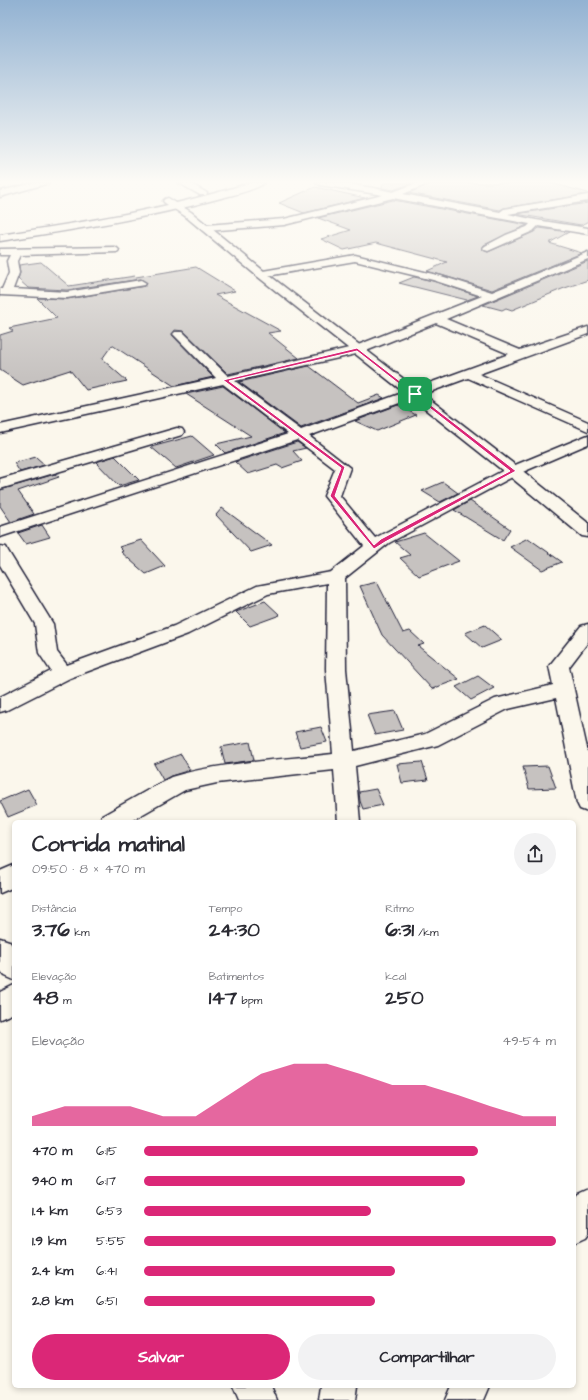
<!DOCTYPE html>
<html lang="pt">
<meta charset="utf-8">
<style>
:root{--surface:#fff;--page:#f2f2f3;--text:#2b2b33;--muted:#7c7c81;--accent:#db2777}
body{margin:0;font-family:"Architects Daughter",sans-serif;background:var(--page);color:var(--text);height:100vh;display:flex;flex-direction:column;font-size:15px;white-space:nowrap}
*{box-sizing:border-box;margin:0}
p{font-size:13px;color:var(--muted)}
.icon{flex:none;width:22px;height:22px;fill:none;stroke:currentColor;stroke-width:2;stroke-linecap:round;stroke-linejoin:round}
.map{position:relative;flex:1;overflow:hidden}
.side{position:absolute;left:12px;top:820px;width:564px;height:568px;display:flex;flex-direction:column;background:var(--surface);border-radius:6px;box-shadow:0 2px 6px #0003}
.side>*{flex:none}
.pin{position:absolute;display:grid;place-items:center;width:34px;height:34px;color:#fff;margin:-17px;border-radius:8px;box-shadow:0 2px 6px #0006}
.round{display:grid;place-items:center;flex:none;width:42px;height:42px;border-radius:21px;background:var(--page)}
.head{display:flex;align-items:center;justify-content:space-between;height:68px;padding:0 20px}
h1{font-size:22px;font-weight:800;line-height:30px}
.figures{display:grid;grid-template-columns:repeat(3,1fr);gap:6px;height:68px;padding:4px 20px}
.figures div{display:grid;align-content:center}
.figures b{font-size:20px;font-weight:800}
.figures small{font-size:11px;font-weight:400}
.figures p{font-size:11px}
.chart{height:112px;padding:8px 20px}
.chart p{display:flex;justify-content:space-between}
.chart svg{width:100%;height:72px;margin-top:4px;fill:var(--accent);opacity:.7}
.action{display:flex;gap:8px;margin-top:auto;padding:8px 20px}
.action a{flex:1;height:46px;border-radius:24px;background:var(--accent);color:#fff;font-size:16px;font-weight:800;line-height:46px;text-align:center}
.action a+a{background:var(--page);color:var(--text)}
ul{padding:0 20px;list-style:none;font-size:13px}
li{display:grid;grid-template-columns:64px 48px 1fr;align-items:center;height:30px}
li i{height:10px;border-radius:5px;background:var(--accent)}
.map>svg:first-child{display:block}
.building{fill:#c6c2c0;stroke:#22223b}
.lines{fill:none;stroke-linecap:round;stroke-linejoin:round}
.street-casing{stroke:#22223b;stroke-width:3}
.secondary-casing{stroke:#22223b;stroke-width:3}
.primary-casing{stroke:#22223b;stroke-width:3}
.street{fill:#fbf7ec;fill-rule:evenodd}
.secondary{fill:#fbf7ec;fill-rule:evenodd}
.primary{fill:#fbf7ec;fill-rule:evenodd}
.route{fill:#db2777;stroke:#fff;fill-rule:evenodd}
</style>
<div class="map">
<svg width="588" height="1400" viewBox="0 0 588 1400">
<rect width="100%" height="100%" fill="#fbf7ec"/>
<filter id="ink" filterUnits="userSpaceOnUse"><feTurbulence type="fractalNoise" baseFrequency=".025" numOctaves="2"/><feDisplacementMap in="SourceGraphic" scale="8" xChannelSelector="R" yChannelSelector="G"/><feConvolveMatrix kernelMatrix="1 2 1 2 8 2 1 2 1" color-interpolation-filters="sRGB"/></filter>
<g filter="url(#ink)">
<path class="building" d="M383,183H412L393,190L382,188Z
M431,183H551L588,193V194L504,208L500,210L408,193Z
M315,187L365,198L304,213L279,203Z
M393,200L527,225L484,245L482,249L488,252L534,232L539,228L569,232L549,243L582,253L492,290L427,271L447,262L376,243L344,250L321,239L351,230L318,218Z
M588,203V222L581,225L516,214Z
M588,261V280L562,289L512,310L506,308L502,310L483,305Z
M41,262L69,286L135,276L136,277L196,267L235,291L215,295L281,331L268,333L299,358L228,374L184,331L175,330L172,335L213,377L174,386L112,345L102,359L127,381L86,390L70,370L23,385L0,370V335L13,331L9,328L57,318L37,298L67,299L145,286L147,284L141,279L67,290L28,288L18,279L20,273L19,265Z
M414,277L433,281L478,296L467,300L399,283Z
M309,366L358,403L379,395L384,398L301,428L239,382Z
M223,386L285,433L225,453L216,444L251,436L186,394Z
M398,405L416,415L377,431L355,421Z
M192,436L214,455L176,468L151,447Z
M297,442L306,448L293,451L302,461L282,468L277,465L248,474L235,462Z
M115,456L139,480L119,486L96,462Z
M36,457L45,465L20,472L14,463Z
M55,474L59,477L18,491L34,514L11,522L0,506V490Z
M443,482L458,493L440,502L422,491Z
M470,501L510,529L503,540L454,510Z
M222,508L272,545L251,552L216,515Z
M42,525L50,537L26,544L18,533Z
M424,533L459,561L419,576L400,558L410,555L395,542Z
M528,538L562,562L542,570L510,547Z
M141,540L165,566L146,574L121,552L123,551L119,547Z
M377,582L403,633L410,631L424,644L418,646L459,679L432,689L382,635L360,586Z
M265,601L280,615L250,626L236,612Z
M485,625L502,640L482,648L465,633Z
M478,676L494,688L471,700L456,687Z
M395,711L403,730L375,735L367,715Z
M321,727L327,742L300,747L295,732Z
M250,742L254,760L225,764L221,747Z
M181,754L190,770L171,776L163,780L154,764Z
M422,762L428,780L402,783L397,764Z
M548,766L556,788L529,789L523,767Z
M28,789L37,805L8,817L0,801Z
M376,789L383,805L363,809L360,801L359,792Z"/>
<g class="lines">
<defs>
<path id="street" d="M33,183H49L0,197V191Z
M179,183H190L207,193L206,195H200Z
M316,183H342L374,188L393,192L417,183H430L403,194L500,212L504,209L588,195V201L508,214L536,220L588,228V234L538,226L533,231L488,251L485,250L483,248L485,246L506,235L527,227L530,224L393,198L284,225L206,231L201,228L206,225L284,219L383,195L320,185Z
M114,247L117,248L119,250L117,252L20,255L17,261L19,273L13,289L67,292L141,280L146,283L145,285L67,298L0,295V289H2L9,273L7,261L10,255H0V249Z
M588,252V259L446,319L520,350L588,327V334L479,374L588,422V431L468,378L309,436L350,468L340,496L375,538L508,468L588,435V444L518,474L389,543L345,578L346,669L354,751L425,734L495,699L553,685L549,666L581,626L588,624V642L569,667L588,753V812L580,809L577,803L556,698L508,709L438,745L355,766L360,822H338L334,770L217,783L185,790L129,822H99L102,816L171,777C222,762 280,760 333,754L326,669L327,583L268,594L188,634L70,678L7,710L0,712V697L51,671L39,653L35,624L0,565V546L6,547L8,551L53,624L57,652L67,665L174,626L257,586L331,572L364,546L324,496L335,469L297,440L0,537V527L288,434L223,384L0,433V425L216,378L175,336L173,334L175,332H183L228,376L353,347L482,296L433,280L355,261L261,277L257,276L256,274L257,272L355,255L441,276L492,292ZM436,323L509,354L301,430L235,381L361,353Z
M177,428L182,429L184,432L182,435L0,489V479Z
M14,865V887L0,893V871Z
M0,938L9,941L14,948V980L5,976L0,970Z
M14,985V1013L0,1019V992Z
M588,1189V1234L585,1238L574,1243V1198L577,1194Z
M233,1386H271L277,1400H239Z
M321,1386H357L355,1400H319Z
M451,1386H490L484,1400H445Z"/>
<path id="secondary" d="M168,198L191,212L265,272L519,468L588,523V537L582,536L507,474L257,276L185,216L165,203L163,201L165,199Z"/>
<path id="primary" d="M249,183H264C256,190 232,195 221,198C148,218 74,230 0,241V235C84,222 168,209 249,183Z"/>
</defs>
<use href="#street" class="street-casing"/>
<use href="#secondary" class="secondary-casing"/>
<use href="#primary" class="primary-casing"/>
<use href="#street" class="street"/>
<use href="#secondary" class="secondary"/>
<use href="#primary" class="primary"/>
</g>
</g>
<linearGradient id="sky" x2="0" y2="1"><stop stop-color="#92b2d2"/><stop offset="0.48" stop-color="#fdfbf6"/><stop offset="1" stop-color="#fdfbf6" stop-opacity="0"/></linearGradient>
<rect width="588" height="379" fill="url(#sky)"/>
<path class="route" d="M357,348L516,471L385,542L374,549L330,496L341,468L223,380ZM357,351L510,471L381,539L374,545L335,496L345,467L229,381Z"/>
</svg>
<div class="pin" style="left:415px;top:394px;background:#1e9e55"><svg class="icon" aria-label="arrive" viewBox="0 0 24 24"><path d="M6 21V4h12l-3 4 3 4H6"/></svg></div>
<section class="side">
<div class="head"><div><h1>Corrida matinal</h1><p>09:50 · 8 × 470 m</p></div><a class="round"><svg class="icon" aria-label="share" viewBox="0 0 24 24"><path d="M12 15V3M7 8l5-5 5 5M5 13v7h14v-7"/></svg></a></div>
<div class="figures">
<div><p>Distância</p><b>3.76<small> km</small></b></div>
<div><p>Tempo</p><b>24:30</b></div>
<div><p>Ritmo</p><b>6:31<small> /km</small></b></div>
</div>
<div class="figures">
<div><p>Elevação</p><b>48<small> m</small></b></div>
<div><p>Batimentos</p><b>147<small> bpm</small></b></div>
<div><p>kcal</p><b>250</b></div>
</div>
<div class="chart"><p><span>Elevação</span>49–54 m</p>
<svg viewBox="0 0 160 44" preserveAspectRatio="none"><path d="M0 44V38L10 32L20 32L30 32L40 38L50 38L60 25L70 12L80 6L90 6L100 12L110 19L120 19L130 25L140 32L150 38L160 38V44z"/></svg>
</div>
<ul>
<li><b>470 m</b>6:15<i style="width:81%"></i></li>
<li><b>940 m</b>6:17<i style="width:78%"></i></li>
<li><b>1.4 km</b>6:53<i style="width:55%"></i></li>
<li><b>1.9 km</b>5:55<i style="width:100%"></i></li>
<li><b>2.4 km</b>6:41<i style="width:61%"></i></li>
<li><b>2.8 km</b>6:51<i style="width:56%"></i></li>
</ul>
<div class="action"><a>Salvar</a><a>Compartilhar</a></div>
</section>
</div>
